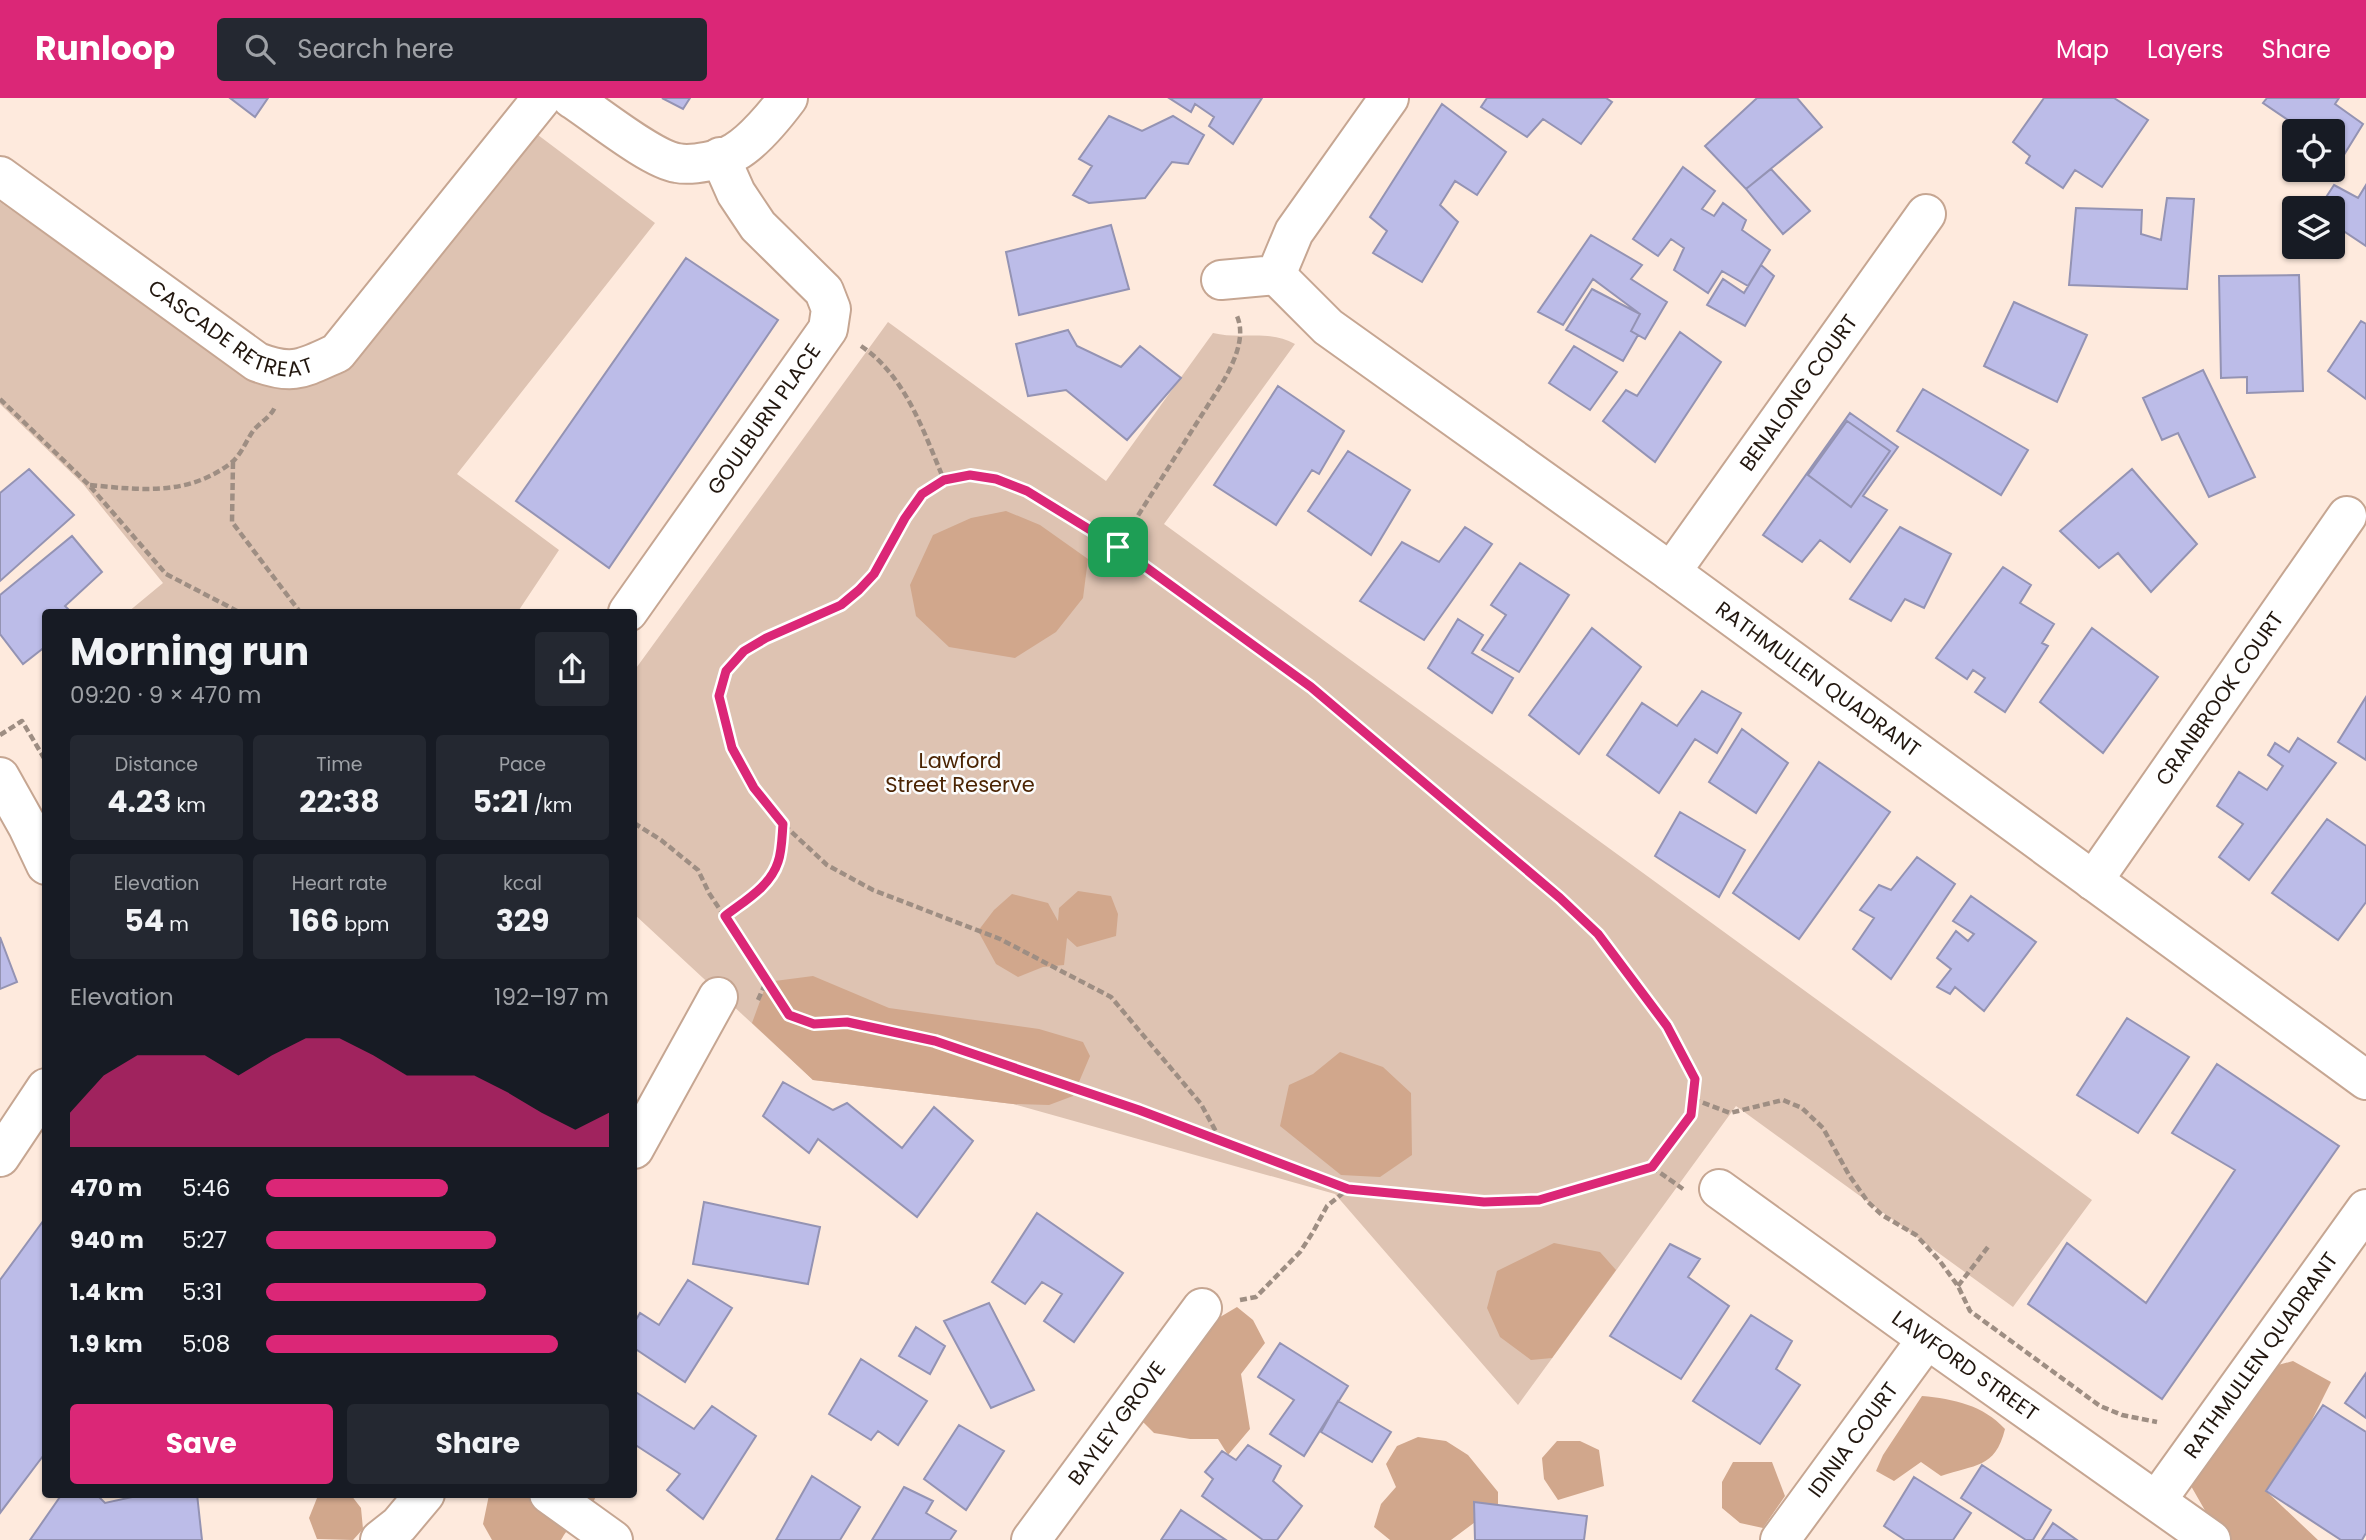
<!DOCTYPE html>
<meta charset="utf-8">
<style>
:root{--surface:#171b24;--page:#242831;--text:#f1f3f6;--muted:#9ea1a6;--accent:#db2777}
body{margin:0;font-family:Poppins,sans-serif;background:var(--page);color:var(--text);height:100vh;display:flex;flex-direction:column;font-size:26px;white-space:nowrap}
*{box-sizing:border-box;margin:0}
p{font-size:23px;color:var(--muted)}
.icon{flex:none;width:38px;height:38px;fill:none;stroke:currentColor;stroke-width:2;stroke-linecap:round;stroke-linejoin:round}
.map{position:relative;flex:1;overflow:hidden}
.sheet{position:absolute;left:42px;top:511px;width:595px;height:889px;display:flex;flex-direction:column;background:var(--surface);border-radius:7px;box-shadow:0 2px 5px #0004}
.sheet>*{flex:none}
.fabs{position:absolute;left:2282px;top:21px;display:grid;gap:14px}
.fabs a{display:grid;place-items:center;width:63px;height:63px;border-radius:7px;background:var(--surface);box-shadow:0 2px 5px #0004;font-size:35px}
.pin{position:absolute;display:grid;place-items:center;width:60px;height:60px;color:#fff;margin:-30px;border-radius:14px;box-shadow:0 4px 10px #0006}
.round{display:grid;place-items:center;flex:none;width:74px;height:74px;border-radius:7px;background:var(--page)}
.headline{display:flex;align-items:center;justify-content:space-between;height:119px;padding:0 28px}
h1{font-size:38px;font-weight:700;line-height:52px}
.metrics{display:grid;grid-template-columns:repeat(3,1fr);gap:10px;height:119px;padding:7px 28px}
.metrics div{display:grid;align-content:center;border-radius:7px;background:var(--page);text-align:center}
.metrics b{font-size:30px;font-weight:700}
.metrics small{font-size:19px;font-weight:400}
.metrics p{font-size:19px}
.chart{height:196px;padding:14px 28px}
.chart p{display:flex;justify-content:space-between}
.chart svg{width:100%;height:126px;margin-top:7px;fill:var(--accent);opacity:.7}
.action{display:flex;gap:14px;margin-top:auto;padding:14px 28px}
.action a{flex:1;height:80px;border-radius:7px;background:var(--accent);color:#fff;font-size:28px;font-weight:700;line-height:80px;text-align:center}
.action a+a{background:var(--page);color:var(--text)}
ul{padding:0 28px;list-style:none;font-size:23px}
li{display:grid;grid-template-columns:112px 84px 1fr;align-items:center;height:52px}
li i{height:18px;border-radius:9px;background:var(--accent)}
header{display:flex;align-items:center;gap:42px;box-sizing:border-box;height:98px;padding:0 35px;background:var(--accent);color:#fff}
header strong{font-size:33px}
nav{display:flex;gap:38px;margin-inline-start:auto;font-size:24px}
.search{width:490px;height:63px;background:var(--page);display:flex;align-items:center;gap:18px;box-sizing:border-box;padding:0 24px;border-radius:7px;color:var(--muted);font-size:26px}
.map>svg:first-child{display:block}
.green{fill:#dec3b2}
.forest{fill:#d1a78c}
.building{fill:#bcbce8;stroke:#9493b3;stroke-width:2}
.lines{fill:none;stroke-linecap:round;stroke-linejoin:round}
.minor-casing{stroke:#c6a692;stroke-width:42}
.path{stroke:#9e8e83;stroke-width:4.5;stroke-dasharray:7 3.5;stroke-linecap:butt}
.minor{stroke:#fff;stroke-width:38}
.route-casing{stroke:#fff;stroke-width:14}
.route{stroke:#db2777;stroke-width:9}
.labels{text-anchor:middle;stroke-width:5;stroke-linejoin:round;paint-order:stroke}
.street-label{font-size:21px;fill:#22170f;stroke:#fcfcfc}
.park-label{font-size:21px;fill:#4b2403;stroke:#fcfcfc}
</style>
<header>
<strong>Runloop</strong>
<div class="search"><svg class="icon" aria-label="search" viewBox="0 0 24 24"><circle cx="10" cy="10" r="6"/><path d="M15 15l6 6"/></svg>Search here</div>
<nav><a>Map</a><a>Layers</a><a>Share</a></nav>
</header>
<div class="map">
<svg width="2366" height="1442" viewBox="0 0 2366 1442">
<rect width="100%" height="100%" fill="#feeadd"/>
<path class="green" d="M538,37L655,125L457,376L559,452L519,512L522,514H128L163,485L83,386L0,306V104L248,281L272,288L386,220Z
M888,224L1106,383L1213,235C1241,242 1269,231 1295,246L1164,426L2092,1102L2013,1209L1736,1008L1518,1307L1335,1096L1013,1006L813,982L634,816V573Z"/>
<path class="forest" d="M1006,413L1040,427L1088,461L1083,500L1056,534L1015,560L949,549L916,518L910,487L933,437L971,420Z
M1078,793L1111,798L1118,816L1116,838L1077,849L1067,840L1064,867L1043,869L1018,879L996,866L978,833L994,812L1012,796L1048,805L1058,823L1059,810Z
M813,878L889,910L1039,931L1083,944L1090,958L1073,998L1049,1007L1013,1006L813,982L752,925L767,884Z
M1340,954L1383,969L1411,995L1412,1057L1380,1079L1341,1077L1280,1028L1289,987L1313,976Z
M1554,1145L1600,1154L1616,1172L1552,1260L1531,1262L1500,1239L1487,1210L1497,1173Z
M1237,1209L1253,1222L1265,1245L1241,1276L1250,1331L1228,1357L1218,1341H1190L1154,1335L1138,1319L1210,1225Z
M2293,1263L2331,1284L2310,1326L2266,1393L2318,1442H2222L2191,1388L2249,1275Z
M1922,1298C1954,1301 1983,1307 2005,1331C1995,1371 1975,1366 1941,1378L1921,1364L1894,1383L1876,1373L1883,1357Z
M1418,1339L1446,1343L1468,1357L1498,1394V1407L1451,1442H1390L1374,1429L1381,1406L1396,1389L1386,1366L1397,1348Z
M1557,1343H1580L1599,1352L1604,1388L1558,1402L1544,1381L1542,1360Z
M1733,1364H1772L1785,1398L1763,1430L1740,1425L1722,1410V1384Z
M325,1397H351L361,1410L363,1431L353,1442L317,1441L309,1420L317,1400Z
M489,1397H596C589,1421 573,1419 561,1442H492L483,1426Z"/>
<path class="building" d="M230,0H268L255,19Z
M662,0H690L683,11Z
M1169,0H1262L1233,46L1209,28L1214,19L1195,6L1191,14Z
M1487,0H1606L1612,4L1581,46L1543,21L1527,39L1481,9Z
M1757,0H1797L1822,29L1746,91L1705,48Z
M2044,0H2114L2148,22L2102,89L2075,72L2063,90L2026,65L2030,58L2013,44Z
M2267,0H2339L2335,6L2363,26L2342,60L2333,53V33H2304L2263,5Z
M1442,6L1506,54L1477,97L1455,83L1440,107L1458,124L1422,184L1373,155L1387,133L1370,119Z
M1109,18L1142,33L1173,18L1204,37L1188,66L1172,64L1145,100L1089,105L1073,97L1092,68L1079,61Z
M1683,69L1715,93L1702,111L1714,118L1723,105L1746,122L1742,132L1770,152L1748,188L1722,173L1708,195L1674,172L1684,150L1671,141L1658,158L1633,141Z
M1771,71L1810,113L1783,136L1746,91Z
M2334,87L2358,100L2366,87V148L2333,126V110H2319Z
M2167,100L2194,101L2187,191L2069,187L2076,110L2142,112L2141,136L2161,142Z
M1111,127L1129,191L1019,217L1006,154Z
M1591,137L1642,167L1631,181L1667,204L1645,241L1631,233L1640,216L1593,181L1563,227L1538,214Z
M686,160L778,222L609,470L516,403Z
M1761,167L1774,178L1745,228L1707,207L1723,181L1744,195Z
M2299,177L2303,293L2247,295V279L2221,280L2219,178Z
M1592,191L1640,216L1631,233L1638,237L1623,263L1566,232Z
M2014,204L2087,237L2057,304L1984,268Z
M2361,223L2366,226V301L2328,273Z
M1068,232L1077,248L1121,269L1140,248L1181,280L1127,342L1066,292L1028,298L1016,246Z
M1680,234L1721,264L1655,364L1603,323L1626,292L1637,298Z
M1574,248L1617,274L1590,312L1549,285Z
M2203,272L2255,379L2209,399L2178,335L2162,342L2143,300Z
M1278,288L1344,333L1319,376L1312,372L1276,427L1214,387Z
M1923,291L2028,352L2001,397L1897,333Z
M1850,315L1898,349L1863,398L1887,412L1850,464L1820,442L1802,464L1763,437Z
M1847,323L1890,353L1851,409L1808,377Z
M1348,353L1410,392L1371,457L1308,413Z
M29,371L74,417L0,483V395Z
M2132,371L2197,446L2151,494L2118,455L2099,470L2060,433Z
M1465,429L1492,446L1424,542L1360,503L1402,444L1439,464Z
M1900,429L1951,456L1924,510L1905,501L1891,523L1850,501Z
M72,438L102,474L65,508L71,514H46V548L23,566L0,536V497Z
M1520,465L1569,497L1519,574L1482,552L1506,517L1491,507Z
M2003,469L2031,487L2020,505L2054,526L2042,545L2048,548L2005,614L1975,594L1985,580L1973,572L1967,581L1936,560Z
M1458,521L1483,537L1472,555L1513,580L1492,615L1428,570Z
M1592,530L1641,569L1579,656L1529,617Z
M2092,530L2158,579L2103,655L2040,604Z
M1702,593L1741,615L1717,655L1695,641L1659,695L1607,657L1642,605L1677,628Z
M2366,599V662L2338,644Z
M1742,631L1788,665L1756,715L1709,684Z
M2298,640L2336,665L2249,782L2219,759L2243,726L2217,708L2239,674L2267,692L2283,668L2268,657L2275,645L2289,654Z
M1819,664L1890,714L1799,841L1733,795Z
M1680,714L1745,752L1719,799L1655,758Z
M2327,721L2366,748V804L2338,842L2272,795Z
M1917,759L1955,786L1891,881L1853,851L1874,820L1860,812L1879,787L1891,792Z
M1971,798L2036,844L1984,913L1955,889L1950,896L1937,889L1951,871L1937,860L1956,833L1968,843L1974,836L1953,823Z
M0,839L17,884L0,891Z
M2127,920L2189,959L2138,1035L2077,997Z
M2217,966L2339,1048L2162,1301L2028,1206L2067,1145L2146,1205L2235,1072L2172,1035Z
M783,984L833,1012L847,1005L902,1050L934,1009L973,1043L917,1119L818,1041L809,1055L763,1018Z
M704,1104L820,1129L808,1186L693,1166Z
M1037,1115L1123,1175L1074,1244L1044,1223L1062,1196L1042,1184L1025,1206L992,1184Z
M46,1119V1354L0,1415V1182Z
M1670,1146L1700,1161L1688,1179L1729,1208L1681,1281L1610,1238Z
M688,1182L732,1210L685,1284L634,1250V1225L640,1215L659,1227Z
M989,1205L1034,1292L991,1310L944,1223Z
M1751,1217L1792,1243L1776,1271L1800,1287L1760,1346L1693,1303Z
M916,1229L945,1248L930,1276L899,1258Z
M1280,1245L1348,1288L1304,1358L1270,1336L1294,1302L1258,1279Z
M861,1261L927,1303L898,1347L878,1333L871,1342L829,1316Z
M2366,1275V1320L2345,1305Z
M634,1293L694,1331L712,1308L756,1338L703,1421L667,1392L680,1376L634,1346Z
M1338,1303L1391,1334L1372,1364L1321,1334Z
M2323,1307L2366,1334V1435L2362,1442H2341L2266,1393Z
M959,1327L1004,1353L966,1412L924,1381Z
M1248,1347L1281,1368L1273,1383L1302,1408L1277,1442H1263L1202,1398L1213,1381L1205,1374L1222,1353L1236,1362Z
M1982,1367L2051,1412L2033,1442H2026L1961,1400Z
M812,1378L860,1409L840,1442H776Z
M1914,1379L1971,1415L1953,1442H1905L1884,1428Z
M904,1389L933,1403L926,1415L956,1433L950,1442H872Z
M62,1396H96L105,1405L146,1396H197L202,1442H30Z
M1474,1404L1587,1418L1584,1442H1475Z
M1181,1412L1226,1442H1161Z
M2053,1425L2077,1442H2042Z"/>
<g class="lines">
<defs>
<g id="minor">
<path d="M571,0C596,16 651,61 677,65C692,68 723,62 735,54C753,44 776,16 788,0"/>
<path id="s1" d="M0,78L257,264C294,278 303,270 337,255L542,0"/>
<path id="s2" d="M1276,177L1328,229L1671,474L2366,982"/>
<path d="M1221,182L1276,177L1294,134L1389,0"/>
<path id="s3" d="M1671,474L1926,116"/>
<path id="s4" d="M628,514L828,231L831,211L824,193L758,128L736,95L720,59"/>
<path d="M0,679L28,729L46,767"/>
<path id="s5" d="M2093,783L2347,418"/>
<path d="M634,1051L718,899"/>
<path d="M0,1059L46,990"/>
<path id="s6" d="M1719,1091L1927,1241L2211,1442"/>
<path d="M549,1396L613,1442"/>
<path id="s7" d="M2157,1402L2366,1111"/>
<path d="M380,1442L399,1427L425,1396"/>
<path id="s8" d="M1031,1442L1202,1210"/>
<path id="s9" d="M1780,1442L1927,1241"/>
</g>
</defs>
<use href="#minor" class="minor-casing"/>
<path class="path" d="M861,248C906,278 924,335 944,382
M0,301L89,387L166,476L239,514
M233,364L232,424L300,514
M90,387C141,392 188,398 231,365C241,357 246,343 253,333C260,324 270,320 275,309
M634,598V613
M0,637L22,623L44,660L46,659
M634,725L661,742L698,772L709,795L789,917L814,926L847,924L935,943L1139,1012L1348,1091L1484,1104L1539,1102L1652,1069L1691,1017L1694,981L1667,928L1598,836L1560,800L1311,589L1118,449L1224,282C1234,264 1246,239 1237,218
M784,727L827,767L873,792L1000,841L1111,899L1201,1006L1220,1041
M725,818C744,803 770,789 778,764C782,753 782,738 783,726C754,690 736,666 724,621C722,613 718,603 719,595C729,532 819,529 859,492C897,458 907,374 972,377C1022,379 1077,423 1118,449
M758,902L766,884
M1693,1001L1730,1015L1783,1002L1802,1010L1823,1030L1849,1077L1868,1104L1882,1117L1916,1137L1939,1162L1958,1188L1970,1213L2100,1308L2122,1317L2157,1324
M1652,1069L1683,1091
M1958,1188L1988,1149
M1240,1202L1256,1199L1300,1154L1313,1134L1327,1108L1348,1091"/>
<use href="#minor" class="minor"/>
</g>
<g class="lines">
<defs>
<path id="route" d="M970,377L996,381L1027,393L1118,449L1311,589L1560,800L1598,836L1667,928L1695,981L1691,1017L1652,1069L1539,1102L1484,1104L1348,1091L1139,1012L935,943L847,924L814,926L789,917L725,818C744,803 770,789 778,764C782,753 782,738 783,726L754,690L732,650L719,598L726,573L744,553L766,540L841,507L859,492L874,476L905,420L922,396L944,382Z"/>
</defs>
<use href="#route" class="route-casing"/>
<use href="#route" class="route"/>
</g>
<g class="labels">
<g class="street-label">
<text dy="7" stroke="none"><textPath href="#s1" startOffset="280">CASCADE RETREAT</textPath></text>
<text dy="7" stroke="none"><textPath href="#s3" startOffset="220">BENALONG COURT</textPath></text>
<text dy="7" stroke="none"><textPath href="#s4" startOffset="236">GOULBURN PLACE</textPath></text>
<text dy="7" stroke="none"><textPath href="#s2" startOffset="677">RATHMULLEN QUADRANT</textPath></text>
<text dy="7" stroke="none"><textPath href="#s5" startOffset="222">CRANBROOK COURT</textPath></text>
<text dy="7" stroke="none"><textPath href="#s7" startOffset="178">RATHMULLEN QUADRANT</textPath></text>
<text dy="7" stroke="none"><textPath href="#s6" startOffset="303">LAWFORD STREET</textPath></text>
<text dy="7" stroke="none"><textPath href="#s8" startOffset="145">BAYLEY GROVE</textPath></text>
<text dy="7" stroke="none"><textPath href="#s9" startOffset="124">IDINIA COURT</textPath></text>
</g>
<g class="park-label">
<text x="960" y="670">Lawford<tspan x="960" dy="24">Street Reserve</tspan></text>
</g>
</g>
</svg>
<div class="fabs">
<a><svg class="icon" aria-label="locate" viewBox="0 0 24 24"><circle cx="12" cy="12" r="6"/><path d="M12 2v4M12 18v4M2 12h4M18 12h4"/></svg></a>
<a><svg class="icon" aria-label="layers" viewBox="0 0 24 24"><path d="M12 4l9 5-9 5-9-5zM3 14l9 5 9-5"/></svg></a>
</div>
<div class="pin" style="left:1118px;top:449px;background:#1e9e55"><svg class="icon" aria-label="arrive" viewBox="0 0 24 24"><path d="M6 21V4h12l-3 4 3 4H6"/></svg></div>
<section class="sheet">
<div class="headline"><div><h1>Morning run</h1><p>09:20 · 9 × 470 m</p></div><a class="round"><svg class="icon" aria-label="share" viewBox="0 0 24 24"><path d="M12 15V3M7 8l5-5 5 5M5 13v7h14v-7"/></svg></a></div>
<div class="metrics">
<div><p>Distance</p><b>4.23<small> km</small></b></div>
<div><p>Time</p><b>22:38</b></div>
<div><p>Pace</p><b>5:21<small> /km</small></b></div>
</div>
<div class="metrics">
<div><p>Elevation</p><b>54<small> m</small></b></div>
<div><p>Heart rate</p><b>166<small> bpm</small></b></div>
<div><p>kcal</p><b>329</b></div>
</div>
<div class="chart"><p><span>Elevation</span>192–197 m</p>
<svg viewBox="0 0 160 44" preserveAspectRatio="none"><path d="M0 44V32L10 19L20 12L30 12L40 12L50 19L60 12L70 6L80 6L90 12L100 19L110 19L120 19L130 25L140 32L150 38L160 32V44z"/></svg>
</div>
<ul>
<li><b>470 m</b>5:46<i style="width:53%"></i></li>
<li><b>940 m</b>5:27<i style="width:67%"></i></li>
<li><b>1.4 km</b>5:31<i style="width:64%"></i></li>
<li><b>1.9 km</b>5:08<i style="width:85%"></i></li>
</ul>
<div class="action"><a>Save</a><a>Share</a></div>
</section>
</div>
